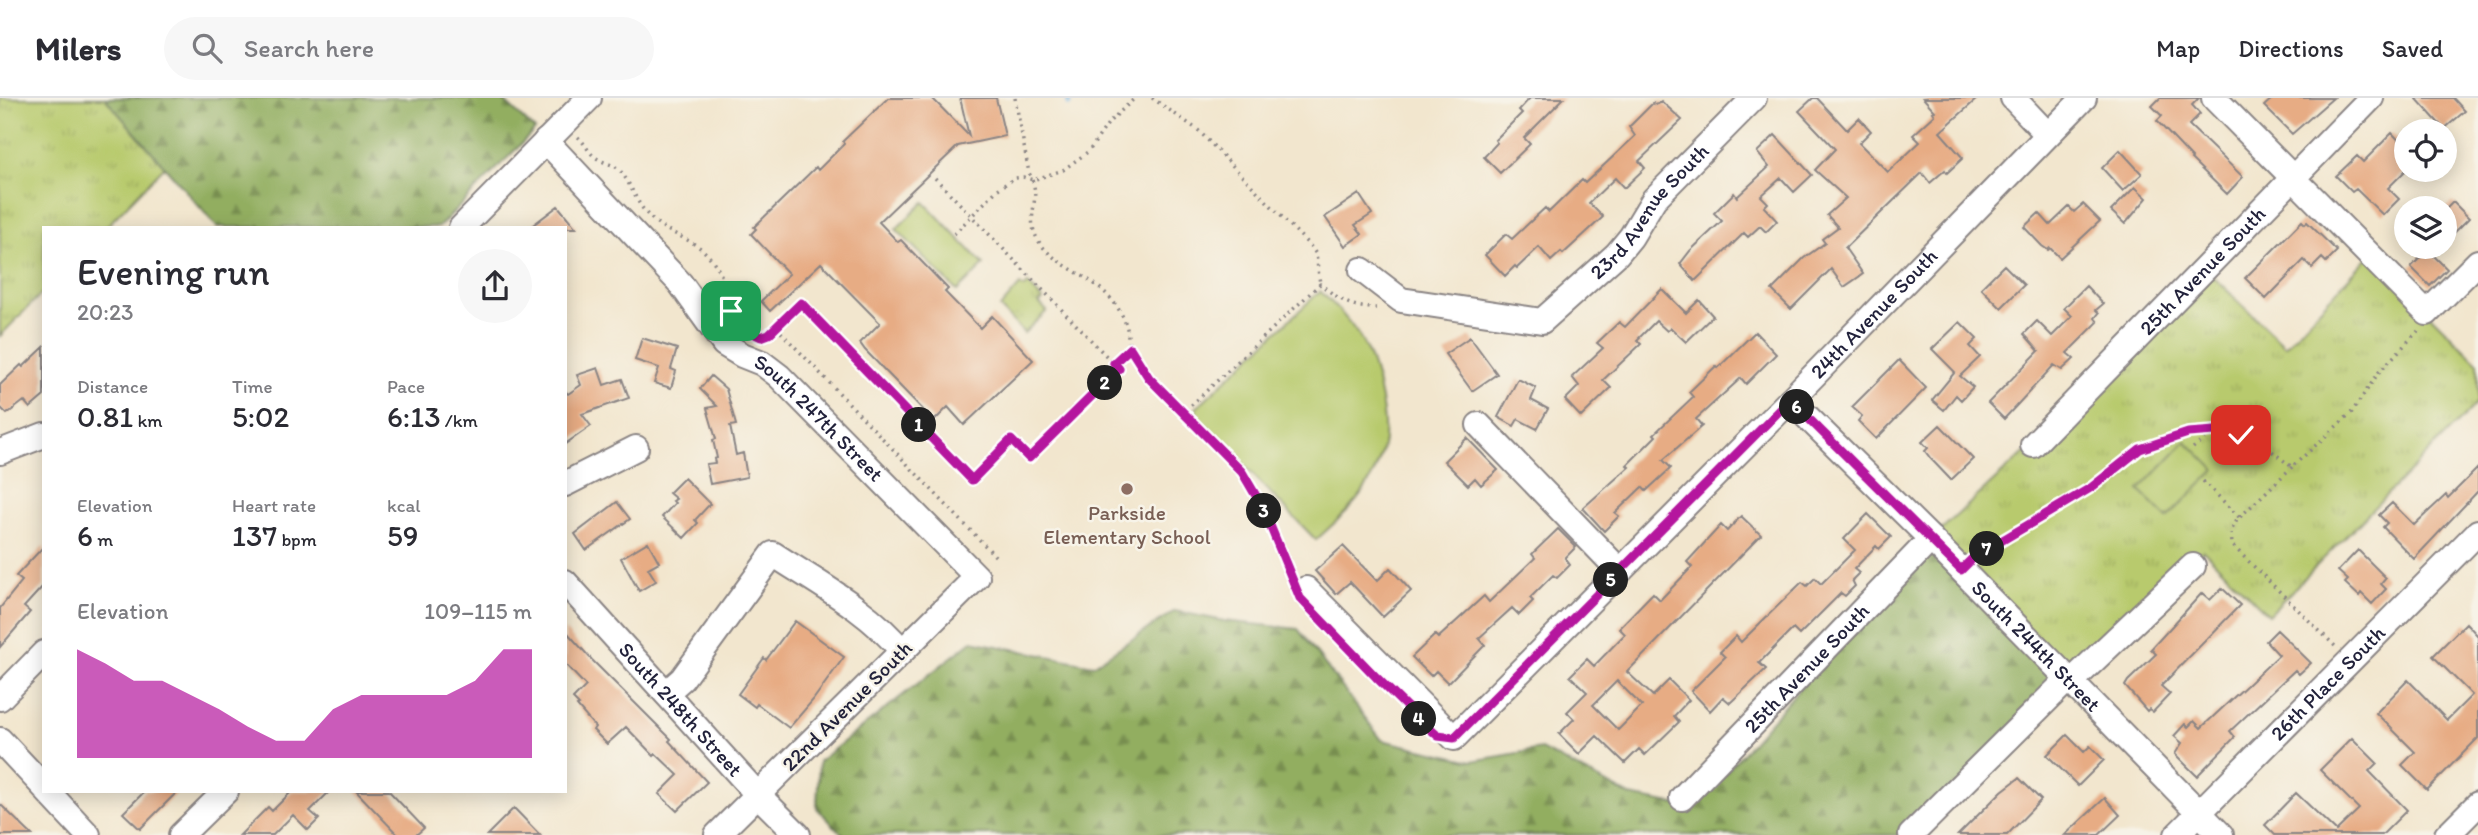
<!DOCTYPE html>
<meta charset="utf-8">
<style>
:root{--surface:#fff;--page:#f7f7f7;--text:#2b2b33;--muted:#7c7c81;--line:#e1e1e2;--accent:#b5179e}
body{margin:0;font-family:Itim,sans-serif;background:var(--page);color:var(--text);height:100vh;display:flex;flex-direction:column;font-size:26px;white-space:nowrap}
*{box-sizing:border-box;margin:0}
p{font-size:23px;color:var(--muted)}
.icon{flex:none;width:38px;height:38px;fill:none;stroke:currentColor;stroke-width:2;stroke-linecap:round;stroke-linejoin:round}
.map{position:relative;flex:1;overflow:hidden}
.panel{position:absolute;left:42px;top:128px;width:525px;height:567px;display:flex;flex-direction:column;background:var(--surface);border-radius:0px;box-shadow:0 4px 18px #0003}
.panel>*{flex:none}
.tools{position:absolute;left:2394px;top:21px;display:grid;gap:14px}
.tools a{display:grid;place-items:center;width:63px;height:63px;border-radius:50%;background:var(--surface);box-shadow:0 4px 18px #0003;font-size:35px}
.pin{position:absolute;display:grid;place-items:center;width:60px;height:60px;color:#fff;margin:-30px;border-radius:14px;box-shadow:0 4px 10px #0006}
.km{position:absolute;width:35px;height:35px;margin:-18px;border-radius:50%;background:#222;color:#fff;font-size:19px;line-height:35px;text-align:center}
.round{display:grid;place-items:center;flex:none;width:74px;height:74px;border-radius:37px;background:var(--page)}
.headline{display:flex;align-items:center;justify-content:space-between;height:119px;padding:0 35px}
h1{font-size:38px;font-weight:600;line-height:52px}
.stats{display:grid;grid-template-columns:repeat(3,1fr);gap:10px;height:119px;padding:7px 35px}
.stats div{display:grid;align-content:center}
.stats b{font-size:30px;font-weight:600}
.stats small{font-size:19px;font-weight:400}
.stats p{font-size:19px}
.chart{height:196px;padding:14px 35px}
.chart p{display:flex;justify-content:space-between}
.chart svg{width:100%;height:126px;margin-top:7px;fill:var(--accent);opacity:.7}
header{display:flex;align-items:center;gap:42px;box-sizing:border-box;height:98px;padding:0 35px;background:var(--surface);border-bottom:2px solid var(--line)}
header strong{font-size:33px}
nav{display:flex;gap:38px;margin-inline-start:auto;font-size:24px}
.search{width:490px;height:63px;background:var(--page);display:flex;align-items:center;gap:18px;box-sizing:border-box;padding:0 24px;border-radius:38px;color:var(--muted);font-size:26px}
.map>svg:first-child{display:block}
.grass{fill:url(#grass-tufts);stroke:#6d7654;stroke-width:2}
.forest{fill:url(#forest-firs);stroke:#5a684e;stroke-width:2}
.pitch{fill:#b8ca6d;stroke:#6d7654;stroke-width:2}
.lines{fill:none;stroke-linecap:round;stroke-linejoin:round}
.stream{stroke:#70b3e5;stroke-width:5}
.building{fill:#e7ac84;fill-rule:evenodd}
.minor-casing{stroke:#8a8484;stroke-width:28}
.path{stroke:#8a8484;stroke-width:3.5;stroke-dasharray:2 5;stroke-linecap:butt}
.minor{stroke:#fff;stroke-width:24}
.route-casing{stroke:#fff;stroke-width:14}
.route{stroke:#b5179e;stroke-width:9}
.education-dot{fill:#8d6e63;stroke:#f7f3e8;stroke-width:2.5}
.labels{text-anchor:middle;stroke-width:5;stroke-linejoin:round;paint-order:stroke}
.street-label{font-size:21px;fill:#22223b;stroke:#f7f3e8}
.education-label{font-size:21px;fill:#785e54;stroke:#f7f3e8}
</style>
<header>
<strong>Milers</strong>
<div class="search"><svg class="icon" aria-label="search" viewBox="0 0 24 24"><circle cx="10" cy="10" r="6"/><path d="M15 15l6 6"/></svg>Search here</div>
<nav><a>Map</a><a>Directions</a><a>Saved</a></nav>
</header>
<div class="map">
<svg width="2478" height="737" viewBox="0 0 2478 737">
<defs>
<pattern id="grass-tufts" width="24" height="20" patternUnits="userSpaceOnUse" patternTransform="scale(1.75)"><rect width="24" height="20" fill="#b8ca6d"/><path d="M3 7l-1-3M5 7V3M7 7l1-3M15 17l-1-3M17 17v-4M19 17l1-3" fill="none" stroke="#9ead5f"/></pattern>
<pattern id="forest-firs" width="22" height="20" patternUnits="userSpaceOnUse" patternTransform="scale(1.75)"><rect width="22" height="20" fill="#92ae60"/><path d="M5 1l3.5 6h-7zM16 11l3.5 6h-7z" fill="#778d50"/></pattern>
</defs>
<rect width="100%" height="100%" fill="#f7f3e8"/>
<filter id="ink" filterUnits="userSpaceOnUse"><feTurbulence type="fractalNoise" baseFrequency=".0143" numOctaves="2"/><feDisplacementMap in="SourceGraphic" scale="14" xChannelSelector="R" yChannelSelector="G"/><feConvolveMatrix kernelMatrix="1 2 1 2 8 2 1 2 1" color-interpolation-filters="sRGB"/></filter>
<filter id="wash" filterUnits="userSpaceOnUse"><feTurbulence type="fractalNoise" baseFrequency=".00686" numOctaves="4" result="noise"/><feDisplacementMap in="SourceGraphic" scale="28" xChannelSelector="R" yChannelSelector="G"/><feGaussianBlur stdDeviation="1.57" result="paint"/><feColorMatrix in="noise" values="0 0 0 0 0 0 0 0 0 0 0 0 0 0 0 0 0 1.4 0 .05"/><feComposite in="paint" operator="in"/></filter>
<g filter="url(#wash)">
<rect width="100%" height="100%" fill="#f2e6ce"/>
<path class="grass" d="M0,0H105L165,68L106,129L44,130V193L0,238Z
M2370,157L2478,265V304L2268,517L2203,452L2068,581L1931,441L2033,347L2204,170L2285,248Z
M1028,186L1043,202L1039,205L1047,213L1024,235L1000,210L1020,187L1024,190Z"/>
<path class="forest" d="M105,0H501L535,32L439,129H217Z
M1931,441L2068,581L1918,737H843L817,710L819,663L972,543L1093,567L1175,513L1224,523L1298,531L1382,642L1472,663L1541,651L1630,698L1694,710Z"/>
<path class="pitch" d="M924,104L984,167L957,193L896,131Z
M1320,193C1335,207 1348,221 1359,238C1375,262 1386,313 1384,342C1382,356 1377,370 1370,382C1358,406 1335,424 1316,442L1197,319L1196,310Z
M2186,343L2215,372L2167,420L2139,392Z"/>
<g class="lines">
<path class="stream" d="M1068,0L1069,6"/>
</g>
<g id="blocks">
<path class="building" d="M888,0H932L969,38L960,0H996L1005,38L958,48L879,124L898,144L901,142L921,163L948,191L945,194L980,230L992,218L1033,262L964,327L948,309L934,323L865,252L860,245L880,225L821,165L770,213L761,203L789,176L751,136L756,131L754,129L816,69L818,72L844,46L843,43Z
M1530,0H1564L1524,40L1530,46L1500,75L1484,59L1497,45L1495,42L1522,15L1519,12Z
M1813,0H1817L1847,32L1859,20L1871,33L1859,45L1888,74L1920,44L1913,37L1935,17L1933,14L1935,13L1923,0H1978L1940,34L1963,60L1947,75L1945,72L1930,85L1922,75L1845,150L1863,176L1844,189L1831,171L1791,211L1772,192L1804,160L1825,145L1822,141L1838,129L1827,117L1846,100L1815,72L1835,51L1799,13Z
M2160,0H2199L2192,7L2200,16L2189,27L2243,79L2227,96L2191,61L2192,60L2157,23L2162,18L2152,8Z
M2273,0H2333L2292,36L2264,8Z
M2416,0H2453L2465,13L2444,31Z
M1661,3L1682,22L1639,63L1645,70L1624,90L1615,80L1589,105L1603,119L1563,156L1561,154L1551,163L1539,149L1517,170L1515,168L1505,178L1485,157L1506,136L1512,141L1545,110L1549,114L1582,82L1585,85L1635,38L1629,29L1653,5L1656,7Z
M2392,35L2406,50V72L2388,90L2399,101L2383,117L2356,91L2352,94L2336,78L2357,58L2363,64Z
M1775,37L1812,77L1794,94L1781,80L1761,98L1768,105L1764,109L1777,123L1766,134L1760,128L1748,139L1744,135L1695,183L1680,166L1690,153L1722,123L1714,115L1734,95L1737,99L1769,69L1757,54Z
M2120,52L2142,76L2123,93L2102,70Z
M2135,89L2147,100L2125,126L2111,113Z
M1359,96L1372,116L1355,127L1362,136L1345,148L1325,119Z
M2453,104L2469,120L2445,144V112Z
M2083,106L2100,123L2060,160L2050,150L2048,152L2042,148L2024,129L2039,115L2050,127L2069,109L2074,114Z
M558,108L576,130H529Z
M2302,123L2305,126L2307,124L2337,153L2326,164L2322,160L2312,170L2304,162L2266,201L2245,180Z
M2428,152L2447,171L2430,188L2411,169Z
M2004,167L2024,187L2001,210L1981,190Z
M2086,188L2103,206L2096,212L2099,215L2095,220L2098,224L2067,255L2074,261L2062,272L2054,267L2004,321L1988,305L2039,253L2024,236L2037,223L2052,238L2072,218L2064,210Z
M1662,191L1686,215L1699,202L1713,218L1686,244L1671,230L1667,233L1656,223L1637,242L1641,246L1603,282L1611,290L1581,319L1565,302L1579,288L1572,279L1603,250L1597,245L1619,224L1625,229Z
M1960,224L1977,241L1970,248L1980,259L1960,278L1973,289L1961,302L1956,297L1944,312L1932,302L1955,274L1932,251Z
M1755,234L1776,256L1746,286L1741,280L1696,321L1702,328L1663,362L1671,370L1646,393L1642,389L1615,415L1619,418L1604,433L1583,410L1629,369L1627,367L1656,338L1654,336L1693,299L1689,294L1716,268L1718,270Z
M1470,239L1497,276L1472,293L1445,256Z
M642,240L677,251L671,271L676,273L671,290L654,285L659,270L635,262Z
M44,249V298L30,310L24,303L7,316L0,309V287L21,267L23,269Z
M1899,262L1926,290L1876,341L1858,323L1862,318L1852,309Z
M598,270L604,287L622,281L629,300L582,316L591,328L565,346V293L568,296L581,287L577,277Z
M711,278L726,291L736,327L730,328L736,357L743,355L747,379L710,386L706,366L715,365L714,361L717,360L713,342L716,341L707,310L717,308L700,291Z
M1518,281L1536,290L1531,302L1548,311L1537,331L1518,321L1514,328L1498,319Z
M1940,327L1973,361L1951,382L1931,361L1925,353L1928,350L1922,344Z
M1467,340L1498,372L1481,387L1475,380L1468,387L1444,363Z
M2478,370V393L2414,461L2383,429L2387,425L2379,417L2392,405L2414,427L2446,397L2448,400Z
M684,380L710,406L695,422L698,425L684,440L662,419L675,405L673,403L676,401L669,395Z
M617,404L630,421L586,452L575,436Z
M1868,416L1891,439L1879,451L1876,448L1854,471L1859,475L1852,482L1855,488L1845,498L1841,495L1799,537L1793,531L1759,565L1766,571L1730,605L1723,599L1710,613L1691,593L1725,559L1720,554L1736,538L1741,544L1802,484L1807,488L1815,480L1821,486L1855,452L1844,441Z
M1741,418L1761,437L1627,574L1653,598L1669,582L1689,602L1674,618L1679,624L1645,657L1639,651L1625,665L1597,638L1579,656L1559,636L1574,621L1567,614L1587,594L1570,578L1587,561L1594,568L1625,536L1619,530L1653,495L1660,502L1692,469L1687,464L1721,427L1727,433ZM1617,583L1642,608L1618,632L1593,607Z
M1558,431L1576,449L1565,460L1570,467L1557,480L1553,477L1530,500L1533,503L1519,517L1512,510L1479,540L1485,547L1448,585L1436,573L1431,578L1412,559L1435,537L1438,540L1484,498L1489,504L1535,460L1532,456Z
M648,444L659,464L648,470L656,483L639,493L621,460Z
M44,448V487L24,509L30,514L0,549V510L22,483L16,478Z
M1343,448L1377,483L1390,470L1411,493L1383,519L1350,484L1336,496L1315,473Z
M2358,452L2386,480L2381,486L2386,491L2372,506L2361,495L2359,498L2345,485L2348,482L2338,473Z
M2222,490L2240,507L2161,588L2170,596L2153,614L2149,611L2147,613L2125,588L2128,583L2156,556L2151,551L2202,495L2210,502Z
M795,523L844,559L813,602L789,630L757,606L755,609L738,596L764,560L766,562Z
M2466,525L2478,538V640L2427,692L2402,667L2415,654L2376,615L2408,582L2447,622L2472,597L2433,558Z
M565,532L592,562L671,641L669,643L707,684L677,713L659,696L678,677L656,656L654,658L626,629L607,646L593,632L595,629L577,608L579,607L573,601L586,588L565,566Z
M2277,532L2311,565L2299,576L2295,572L2230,633L2235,639L2197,678L2175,656L2182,645L2174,638L2185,626L2188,629L2194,623L2201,630L2279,557L2266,543Z
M2067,637L2084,654L2090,648L2104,662L2078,688L2047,657Z
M2352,640L2377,665L2369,673L2407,712L2382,737H2275L2265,727L2296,695L2336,733L2359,711L2320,672Z
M2019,680L2041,702L2007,737H1958L2002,693Z
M145,693H178L140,731L123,715Z
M292,693H330L310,713L319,721L308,732L293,717L273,737H240L268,709L272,713Z
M356,693H389L424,730L416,737H398Z
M2105,700L2120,717L2099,737H2065Z
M0,706L32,737H0Z
M514,710L540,737H487Z"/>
</g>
</g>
<g filter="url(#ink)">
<use href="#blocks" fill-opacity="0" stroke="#8a8484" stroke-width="2"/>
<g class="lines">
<defs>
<g id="minor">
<path d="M2013,0L2047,36"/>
<path d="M2214,0L2427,215L2478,164"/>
<path id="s1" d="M546,43L680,185L724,246L742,257L762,265L779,278L977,479L717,737"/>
<path d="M461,130L589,0"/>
<path id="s2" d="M1362,172L1401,202L1542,223L1617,156L1631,139L1654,101L1754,0"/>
<path id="s3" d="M1790,302L1931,441L2221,737"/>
<path d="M1479,327L1620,473"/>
<path id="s4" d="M2033,347L2371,0"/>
<path d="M0,354L44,337"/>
<path d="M565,386L636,350"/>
<path id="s5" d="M565,484L757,696L798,737"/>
<path id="s6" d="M1306,491L1454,640L1790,302L2084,0"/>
<path d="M2071,584L2193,468"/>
<path d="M666,595L682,581L773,456C817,485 869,512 902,553"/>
<path d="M0,600L44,555"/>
<path d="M0,642L44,689"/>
<path d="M47,693L88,737"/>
<path id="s7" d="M1682,700L1931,441"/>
<path d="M181,737L226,693"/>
<path d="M1911,737L2068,581"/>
<path id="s8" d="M2177,737L2478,434"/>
<path d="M2447,737L2478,706"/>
</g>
</defs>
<use href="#minor" class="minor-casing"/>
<path class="path" d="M1015,0L1029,75C1042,97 1028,114 1034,133C1043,162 1081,173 1102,192C1112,200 1122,214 1126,227C1129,235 1127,245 1131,253C1143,278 1165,295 1184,314
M1152,0L1198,32L1311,149L1316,156L1320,186
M578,39C585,45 588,54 595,59C604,66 615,65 622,75C633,90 637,107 651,120C673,141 696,138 715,166C733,192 726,228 761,239L770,236L801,205L972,382L1011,342L1029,360L1119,271L1113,265
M935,80L1113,265L1130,250
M954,136L998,91L1015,80L1023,79L1033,82L1063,72L1089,53L1109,24L1135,0
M776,229L997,460
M2193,350L2213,334
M2292,369L2237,422L2231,433L2232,447L2337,550
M2203,383L2240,420
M1976,459L2092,389L2140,351L2188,335L2215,333L2241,337L2268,350L2292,369L2352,314L2379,274L2418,233
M1292,479L1262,408L1242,374L1184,314L1320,186C1341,202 1349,210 1376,210"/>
<use href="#minor" class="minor"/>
</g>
</g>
<g class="lines" filter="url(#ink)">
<defs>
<path id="route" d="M731,213L745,231L761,239L769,236L801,205L972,382L1011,342L1029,360L1119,271L1114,265L1130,250L1149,280L1242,374L1262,408L1300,500L1376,579L1420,622L1438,638L1454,640L1790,302L1961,472L1973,460L1996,446L2092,389L2140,351L2188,335L2215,333L2241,337"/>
</defs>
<use href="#route" class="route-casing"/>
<use href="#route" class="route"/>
</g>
<circle class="education-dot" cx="1127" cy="391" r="7"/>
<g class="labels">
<g class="street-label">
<text dy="7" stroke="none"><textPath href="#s2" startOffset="346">23rd Avenue South</textPath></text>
<text dy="7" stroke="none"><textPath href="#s4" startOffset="243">25th Avenue South</textPath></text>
<text dy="7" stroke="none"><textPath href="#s6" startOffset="807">24th Avenue South</textPath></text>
<text dy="7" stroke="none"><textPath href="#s1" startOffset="392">South 247th Street</textPath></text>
<text dy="7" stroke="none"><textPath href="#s3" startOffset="348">South 244th Street</textPath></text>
<text dy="7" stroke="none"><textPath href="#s7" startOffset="180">25th Avenue South</textPath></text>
<text dy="7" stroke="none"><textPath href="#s8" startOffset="214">26th Place South</textPath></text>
<text transform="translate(847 608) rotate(-45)" y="7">22nd Avenue South</text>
<text dy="7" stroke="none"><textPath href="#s5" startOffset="172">South 248th Street</textPath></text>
</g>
<g class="education-label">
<text x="1127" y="422">Parkside<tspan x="1127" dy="24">Elementary School</tspan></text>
</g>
</g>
</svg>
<div class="tools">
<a><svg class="icon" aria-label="locate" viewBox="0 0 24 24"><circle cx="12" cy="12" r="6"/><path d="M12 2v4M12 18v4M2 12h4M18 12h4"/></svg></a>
<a><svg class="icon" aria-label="layers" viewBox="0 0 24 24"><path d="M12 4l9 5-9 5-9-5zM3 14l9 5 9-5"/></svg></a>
</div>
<div class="pin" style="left:731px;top:213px;background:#1e9e55"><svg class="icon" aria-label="arrive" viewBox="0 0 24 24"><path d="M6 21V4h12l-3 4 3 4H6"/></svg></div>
<div class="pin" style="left:2241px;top:337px;background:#d93025"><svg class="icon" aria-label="check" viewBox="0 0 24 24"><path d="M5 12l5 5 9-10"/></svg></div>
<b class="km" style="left:919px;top:327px">1</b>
<b class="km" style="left:1105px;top:285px">2</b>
<b class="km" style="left:1264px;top:413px">3</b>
<b class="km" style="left:1419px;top:621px">4</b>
<b class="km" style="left:1611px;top:482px">5</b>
<b class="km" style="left:1797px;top:309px">6</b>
<b class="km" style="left:1987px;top:451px">7</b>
<section class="panel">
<div class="headline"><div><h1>Evening run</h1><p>20:23</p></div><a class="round"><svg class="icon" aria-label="share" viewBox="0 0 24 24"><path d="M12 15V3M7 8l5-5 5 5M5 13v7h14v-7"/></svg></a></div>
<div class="stats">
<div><p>Distance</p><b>0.81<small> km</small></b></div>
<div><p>Time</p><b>5:02</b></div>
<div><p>Pace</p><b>6:13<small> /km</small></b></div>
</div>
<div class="stats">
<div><p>Elevation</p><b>6<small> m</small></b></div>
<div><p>Heart rate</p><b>137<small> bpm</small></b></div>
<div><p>kcal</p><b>59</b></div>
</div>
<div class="chart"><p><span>Elevation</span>109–115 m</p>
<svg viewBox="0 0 160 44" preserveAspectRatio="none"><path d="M0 44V6L10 11L20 17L30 17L40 22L50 27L60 33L70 38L80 38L90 27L100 22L110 22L120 22L130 22L140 17L150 6L160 6V44z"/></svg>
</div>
</section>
</div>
